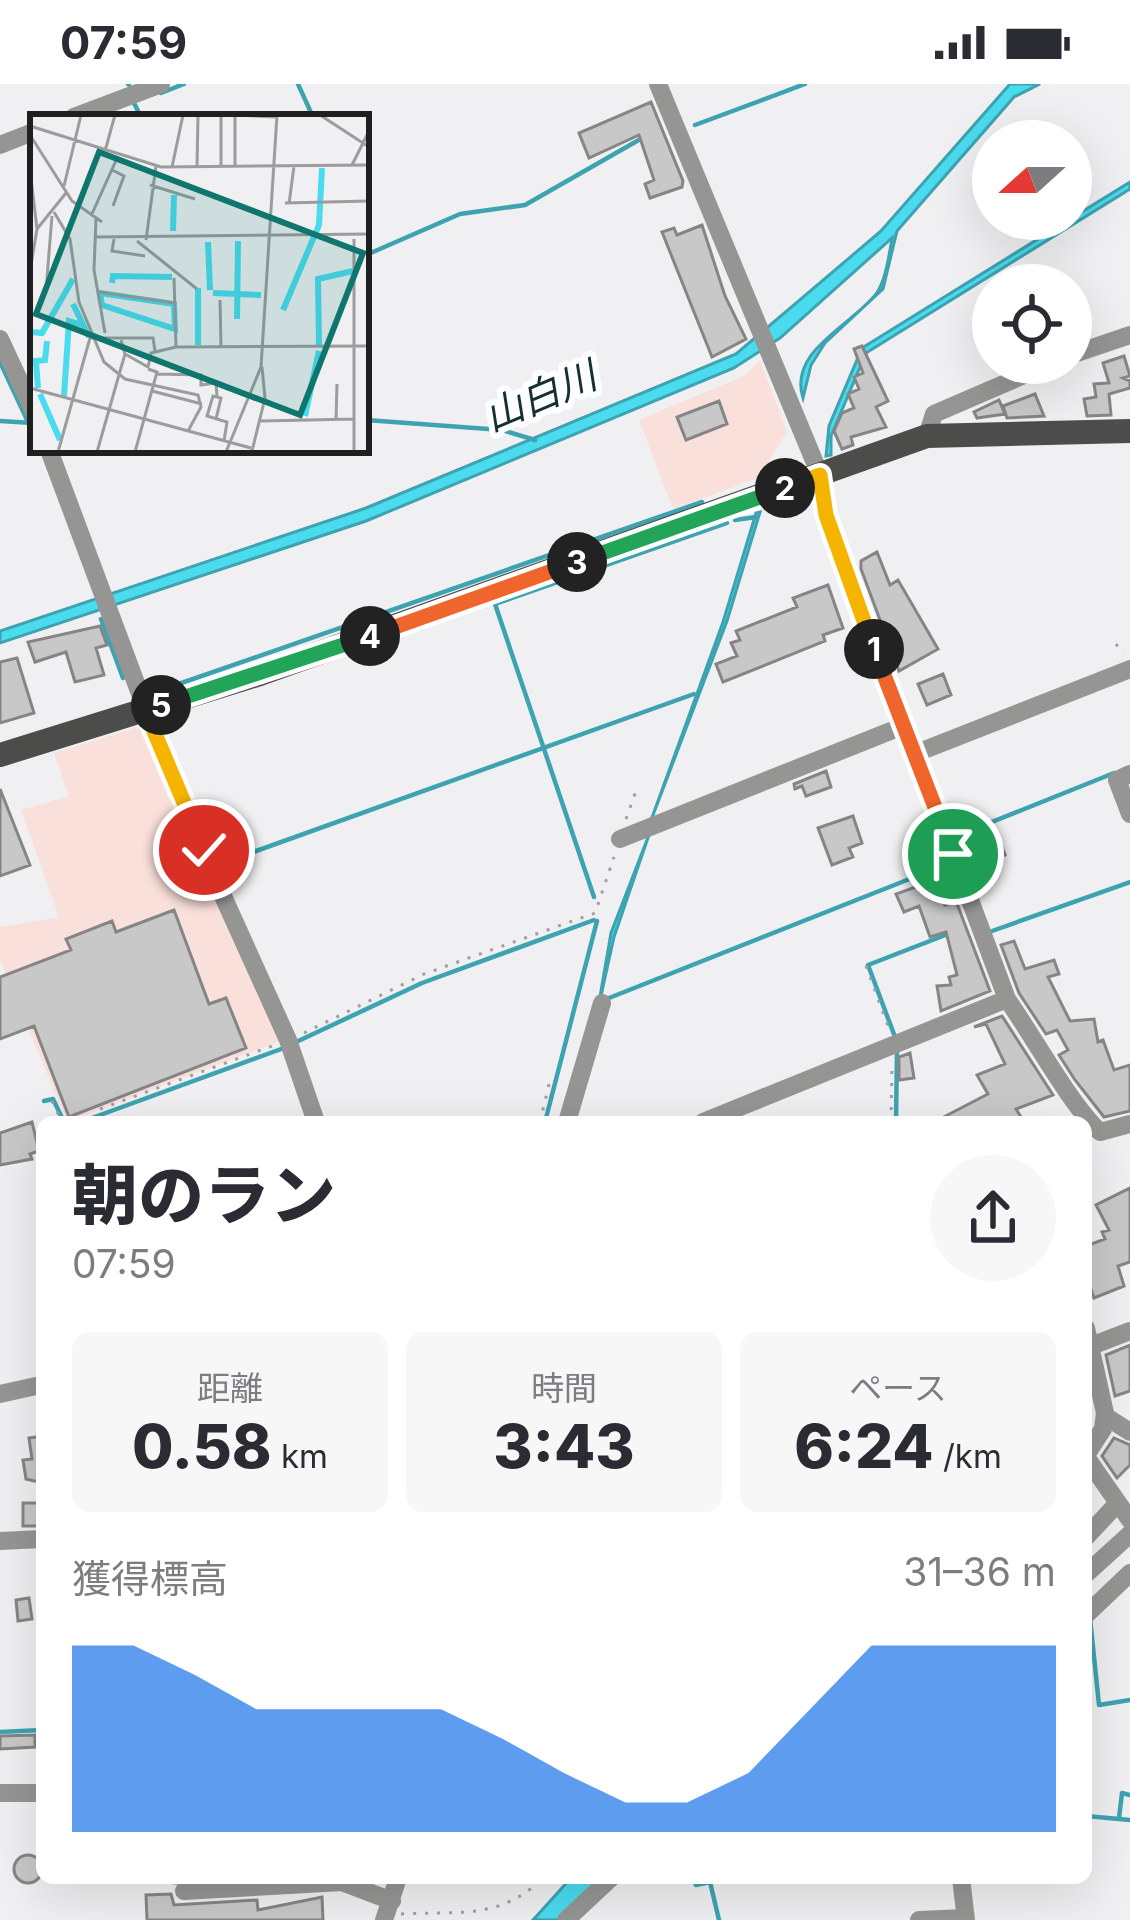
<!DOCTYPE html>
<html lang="ja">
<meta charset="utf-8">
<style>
:root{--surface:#fff;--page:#f7f7f7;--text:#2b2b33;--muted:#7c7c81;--accent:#1a73e8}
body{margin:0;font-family:Inter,"Noto Sans JP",sans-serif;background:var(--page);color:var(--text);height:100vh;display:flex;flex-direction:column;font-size:45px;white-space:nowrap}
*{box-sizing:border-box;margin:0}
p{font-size:39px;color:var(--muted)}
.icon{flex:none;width:66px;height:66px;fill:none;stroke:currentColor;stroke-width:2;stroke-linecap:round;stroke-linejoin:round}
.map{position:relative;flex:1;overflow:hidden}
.side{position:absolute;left:36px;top:1032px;width:1056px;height:768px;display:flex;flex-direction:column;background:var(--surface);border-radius:18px;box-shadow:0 12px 48px #0002}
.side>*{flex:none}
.needle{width:78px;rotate:249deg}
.fabs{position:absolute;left:972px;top:36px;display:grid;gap:24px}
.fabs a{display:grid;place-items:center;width:120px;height:120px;border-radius:50%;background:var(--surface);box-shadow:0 12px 48px #0002;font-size:60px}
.pin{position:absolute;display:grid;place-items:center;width:102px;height:102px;color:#fff;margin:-51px;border:6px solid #fff;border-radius:50%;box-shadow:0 3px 12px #0007}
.km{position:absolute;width:60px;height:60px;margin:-30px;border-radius:50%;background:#222;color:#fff;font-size:33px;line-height:60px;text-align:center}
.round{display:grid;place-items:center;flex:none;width:126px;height:126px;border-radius:63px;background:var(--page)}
.headline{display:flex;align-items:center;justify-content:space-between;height:204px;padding:0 36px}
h1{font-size:66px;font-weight:800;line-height:90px}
.stats{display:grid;grid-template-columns:repeat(3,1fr);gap:18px;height:204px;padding:12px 36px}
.stats div{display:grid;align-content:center;border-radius:18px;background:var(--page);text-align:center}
.stats b{font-size:60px;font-weight:800}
.stats small{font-size:33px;font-weight:400}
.stats p{font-size:33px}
.chart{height:336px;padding:24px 36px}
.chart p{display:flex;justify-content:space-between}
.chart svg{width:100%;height:216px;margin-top:12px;fill:var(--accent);opacity:.7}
.status{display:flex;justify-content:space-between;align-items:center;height:84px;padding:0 60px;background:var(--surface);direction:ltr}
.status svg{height:33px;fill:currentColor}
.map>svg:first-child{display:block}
.commercial{fill:#fae0db}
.water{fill:#4adbef;stroke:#3da3b1;stroke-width:3}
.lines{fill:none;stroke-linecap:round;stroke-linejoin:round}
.stream{stroke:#3da3b1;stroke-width:4.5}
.building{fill:#c9c8c9;stroke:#868586;stroke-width:3}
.path{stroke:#9f9fa0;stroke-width:3;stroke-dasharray:3 9;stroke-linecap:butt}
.minor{stroke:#959594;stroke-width:18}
.major{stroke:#4c4c4b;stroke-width:24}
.split-1-casing{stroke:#fff;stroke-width:24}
.split-2-casing{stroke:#fff;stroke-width:24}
.split-3-casing{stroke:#fff;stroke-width:24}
.split-4-casing{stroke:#fff;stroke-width:24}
.split-5-casing{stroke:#fff;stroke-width:24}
.split-6-casing{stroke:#fff;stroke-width:24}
.split-1{stroke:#f0652b;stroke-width:15}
.split-2{stroke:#f5b400;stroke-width:15}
.split-3{stroke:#22a559;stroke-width:15}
.split-4{stroke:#f0652b;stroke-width:15}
.split-5{stroke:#22a559;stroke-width:15}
.split-6{stroke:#f5b400;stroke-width:15}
.labels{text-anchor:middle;stroke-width:12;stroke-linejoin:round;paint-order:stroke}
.water-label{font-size:39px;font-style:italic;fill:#172f32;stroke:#fdfeff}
.inset-river{fill:none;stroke:#4adbef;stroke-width:6}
.inset-road{fill:none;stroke:#9c9c9e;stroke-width:3}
.view{fill:#0f766e;fill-opacity:0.15;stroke:#0f766e;stroke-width:6}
.inset-edge{fill:none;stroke:#1f1f1f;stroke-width:6}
</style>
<div class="status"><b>07:59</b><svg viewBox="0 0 49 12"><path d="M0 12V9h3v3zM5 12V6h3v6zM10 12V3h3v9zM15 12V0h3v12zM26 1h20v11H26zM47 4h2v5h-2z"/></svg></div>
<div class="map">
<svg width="1130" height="1836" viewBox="0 0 1130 1836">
<rect width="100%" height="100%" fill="#f0f0f2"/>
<path class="commercial" d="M760,276L787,348L758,394L673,425L639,336L746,291Z
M135,644L150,647L285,955L67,1038L0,876V843L59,833L21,726L69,712L54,669Z"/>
<path class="water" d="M1010,0H1040L1014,13L897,147L883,205L825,259L811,281L803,314C788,267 851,242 876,210C886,196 889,171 892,154L780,254L734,284L366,437L0,559V547L366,424L736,270L881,147Z
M1130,98V105L866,269L831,352V371L826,372L829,342L862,264Z
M760,428L727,537L650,739L723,538L756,429Z
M650,748L614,853L597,930L611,849Z
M571,1794H605L561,1836H533Z"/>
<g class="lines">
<path class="stream" d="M128,0L129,1
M298,0L313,33
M161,9L184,0
M133,17L141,33
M695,41L805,0
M366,171L460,130L525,121L644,53
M0,278L29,340
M366,336L502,346L535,356
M0,337L33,339
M735,436L756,433
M101,535L123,594
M156,601L170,603L702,418
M957,752L1114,689
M217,781L694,610
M594,813L495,520L727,439
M992,847L1130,798
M604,916L950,779
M895,953L868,881L948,850
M294,959L422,899L594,836
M44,1017L53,1015L64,1038
M81,1038L284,964
M545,1038L597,837
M896,1038L897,964
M1090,1534L1099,1621L1130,1616
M0,1648L42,1646
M1086,1732L1130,1736
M1119,1734L1122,1709L1130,1711
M135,1794L183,1799
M693,1794L696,1801L710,1798L719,1836"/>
</g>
<path class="building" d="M651,18L683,97L682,103L650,114L645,100L654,96L639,51L589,74L579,49Z
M702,141L725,212L746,255L712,273L662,148L674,144L677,151Z
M862,262L888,317L876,323L886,343L851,353L853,361L842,365L834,347L842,329L854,324L848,310L859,305L854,293L863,289L854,265Z
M1124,272L1130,292L1123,294L1130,297V304L1109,310L1111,331L1087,332L1084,315L1096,313L1094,300L1109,299L1103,279Z
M1035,310L1044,332L1007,334L1003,322Z
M999,316L1005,330L977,334L974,328Z
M719,317L727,340L686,356L677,333Z
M877,468L890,501L898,496L938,565L899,587L861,485V477Z
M828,501L843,544L823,551L825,557L723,598L716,580L737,572L731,559L740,556L736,547L797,523L793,514Z
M100,542L107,561L96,564L104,591L75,598L66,568L35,578L28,558Z
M17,574L34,629L0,639V578Z
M943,590L951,611L927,621L918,600Z
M826,687L831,703L806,712L802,702L795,705L794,700Z
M0,705L30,781L0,792Z
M853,732L862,759L849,764L853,773L832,781L818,744Z
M997,749L1005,771L990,777L981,755Z
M935,796L945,821L956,817L990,907L941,927L937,902L951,901L949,893L957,891L946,848L930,853L919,822L904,828L896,810Z
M174,826L209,920L226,914L246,964L69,1033L34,942L0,955V893L71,866L66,855L112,837L116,848Z
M1014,857L1025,885L1054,876L1059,890L1048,893L1070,937L1094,935L1098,958L1103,956L1114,986L1130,981V1027L1104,1033L1075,996L1059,971L1068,966L1057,946L1046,950L1019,909L1001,861Z
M1002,932L1053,1011L1016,1025L1024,1038H934L988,1010L977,991L1005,980L986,940L974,943Z
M910,969L914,994L899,996V973Z
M32,1038L39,1067L30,1070L32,1075L0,1081V1049Z
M1130,1104V1178L1118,1182L1124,1202L1094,1214L1086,1191V1162L1105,1155L1102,1148L1109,1146L1096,1121Z
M1130,1261V1307L1115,1312L1106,1271Z
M42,1352V1397H34L26,1395L23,1376L32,1375L29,1354Z
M1114,1354L1130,1361V1381L1117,1394L1102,1372Z
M23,1419H42V1442H23Z
M29,1514L32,1535L18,1537L16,1516Z
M35,1651V1663L0,1665V1652Z
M14 1785a14 14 0 1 1 28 0a14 14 0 1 1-28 0Z
M171,1810L174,1821L257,1816L258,1826L322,1813L323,1836H147L146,1811Z"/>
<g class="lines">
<path class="path" d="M1116,560L1123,570
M626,735L637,704
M866,882L888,942
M304,949L424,890L595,829L614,773
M52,1017L62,1038
M100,1025L272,962
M540,1038L550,996
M891,1038L892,980
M401,1830C460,1827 500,1836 543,1794"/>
<path class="minor" d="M658,0L820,391L826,431L1007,915C1033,952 1070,1020 1100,1048L1130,1040
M74,33L161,0
M0,61L33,48
M0,255L33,326
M1071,271L1130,251
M927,352L934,330L1052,279
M49,366L180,717L288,956L316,1038
M914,670L1130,585
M1130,690L1117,696L1130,730
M620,755L903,642
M567,1038L602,919
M703,1038L1007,915
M1086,1244L1105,1329L1103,1345L1086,1371
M1091,1262L1130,1247
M0,1310L36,1302
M1105,1332L1130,1348
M1086,1373L1130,1436
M1086,1453L1117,1420
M0,1457L42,1455
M1086,1490L1130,1450
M1086,1531L1130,1489
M0,1709H42
M961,1794L966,1836
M184,1807L342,1798L392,1817
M384,1836L398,1794
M566,1836L611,1794
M919,1836L965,1834"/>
<path class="major" d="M0,671L260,590L927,352L1130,347"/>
</g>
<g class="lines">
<defs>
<path id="split-1" d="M874,565L953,770"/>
<path id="split-2" d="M785,404L820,391L826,431L874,565"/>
<path id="split-3" d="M577,478L785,404"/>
<path id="split-4" d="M370,552L577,478"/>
<path id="split-5" d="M161,621L370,552"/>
<path id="split-6" d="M161,621L145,626L204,766"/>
</defs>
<use href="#split-1" class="split-1-casing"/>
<use href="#split-2" class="split-2-casing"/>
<use href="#split-3" class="split-3-casing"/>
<use href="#split-4" class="split-4-casing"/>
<use href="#split-5" class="split-5-casing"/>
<use href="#split-6" class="split-6-casing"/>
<use href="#split-1" class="split-1"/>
<use href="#split-2" class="split-2"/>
<use href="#split-3" class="split-3"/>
<use href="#split-4" class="split-4"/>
<use href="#split-5" class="split-5"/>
<use href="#split-6" class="split-6"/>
</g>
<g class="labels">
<g class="water-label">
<text transform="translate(540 312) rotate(-23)" y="14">山白川</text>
</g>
</g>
<g transform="translate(30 30)">
<rect width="339" height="339" fill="#f0f0f2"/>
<path class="inset-river" d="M143,117L144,81M178,128L180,176M82,169L83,162L142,163M168,174V231M70,179L144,190L145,215L72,191ZM183,179L231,181M43,190L59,223M253,196L289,111L292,54M207,205L208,127M0,218L12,219L43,165M289,231L288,165L323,157M8,274L6,247L15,246L17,227M10,280L30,326M34,282L39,207L52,211M275,302L289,237"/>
<path class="inset-road" d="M191,1V53M203,1L246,3M205,1V52M290,1L339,33M0,12L131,53L339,51M0,21L42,87L72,108M75,37L85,1M322,51L339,17M142,53L153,1M167,53L168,1M0,56L7,115L0,157M82,56L94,62L83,92M120,71L165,85M34,72L51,1M255,89L339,87M259,90L264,52M24,98L40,125L49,188L74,248L95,265L168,281L171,293L158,317M61,102L88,42M66,105L64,156L75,219M7,115L36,79M66,123L339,120M84,125L82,137L115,142M116,126L126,52M107,127L167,175M144,164L146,233M16,176L22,102M69,178L145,189M190,186L191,233M95,240L118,253L121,239L146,233L339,232M127,260L171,261V271L186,269L187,283M0,274L221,334M122,277L172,290M186,305L191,284L183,282L177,302L197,308L194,327M306,306L307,270M231,307L324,305M222,337L235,284L232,253M28,338L60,224H123L125,237M67,338L95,240L91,226M105,338L127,258L118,255M196,338L231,253L247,1M324,338V125"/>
<path class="view" d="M69,38L333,139L270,301L6,200Z"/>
<rect width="339" height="339" class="inset-edge"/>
</g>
</svg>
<div class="fabs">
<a><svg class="needle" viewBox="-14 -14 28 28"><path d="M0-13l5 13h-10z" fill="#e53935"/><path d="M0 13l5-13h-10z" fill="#7c7c81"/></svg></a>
<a><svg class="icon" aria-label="locate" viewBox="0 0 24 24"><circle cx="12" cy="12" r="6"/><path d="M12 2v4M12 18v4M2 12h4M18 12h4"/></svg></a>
</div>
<div class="pin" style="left:953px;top:770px;background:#1e9e55"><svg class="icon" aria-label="arrive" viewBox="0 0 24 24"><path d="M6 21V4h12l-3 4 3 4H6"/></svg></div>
<div class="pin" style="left:204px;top:766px;background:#d93025"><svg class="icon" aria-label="check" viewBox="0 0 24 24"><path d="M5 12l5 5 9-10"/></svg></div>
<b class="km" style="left:874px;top:565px">1</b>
<b class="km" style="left:785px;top:404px">2</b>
<b class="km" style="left:577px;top:478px">3</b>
<b class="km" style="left:370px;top:552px">4</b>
<b class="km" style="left:161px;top:621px">5</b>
<section class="side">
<div class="headline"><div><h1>朝のラン</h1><p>07:59</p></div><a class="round"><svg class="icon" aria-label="share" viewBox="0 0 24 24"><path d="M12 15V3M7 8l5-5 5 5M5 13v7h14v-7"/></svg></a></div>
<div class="stats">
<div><p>距離</p><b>0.58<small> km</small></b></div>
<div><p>時間</p><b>3:43</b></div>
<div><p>ペース</p><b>6:24<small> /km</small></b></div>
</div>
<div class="chart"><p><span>獲得標高</span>31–36 m</p>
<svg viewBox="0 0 160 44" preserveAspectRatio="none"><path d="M0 44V6L10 6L20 12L30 19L40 19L50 19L60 19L70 25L80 32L90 38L100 38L110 32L120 19L130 6L140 6L150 6L160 6V44z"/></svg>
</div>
</section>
</div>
